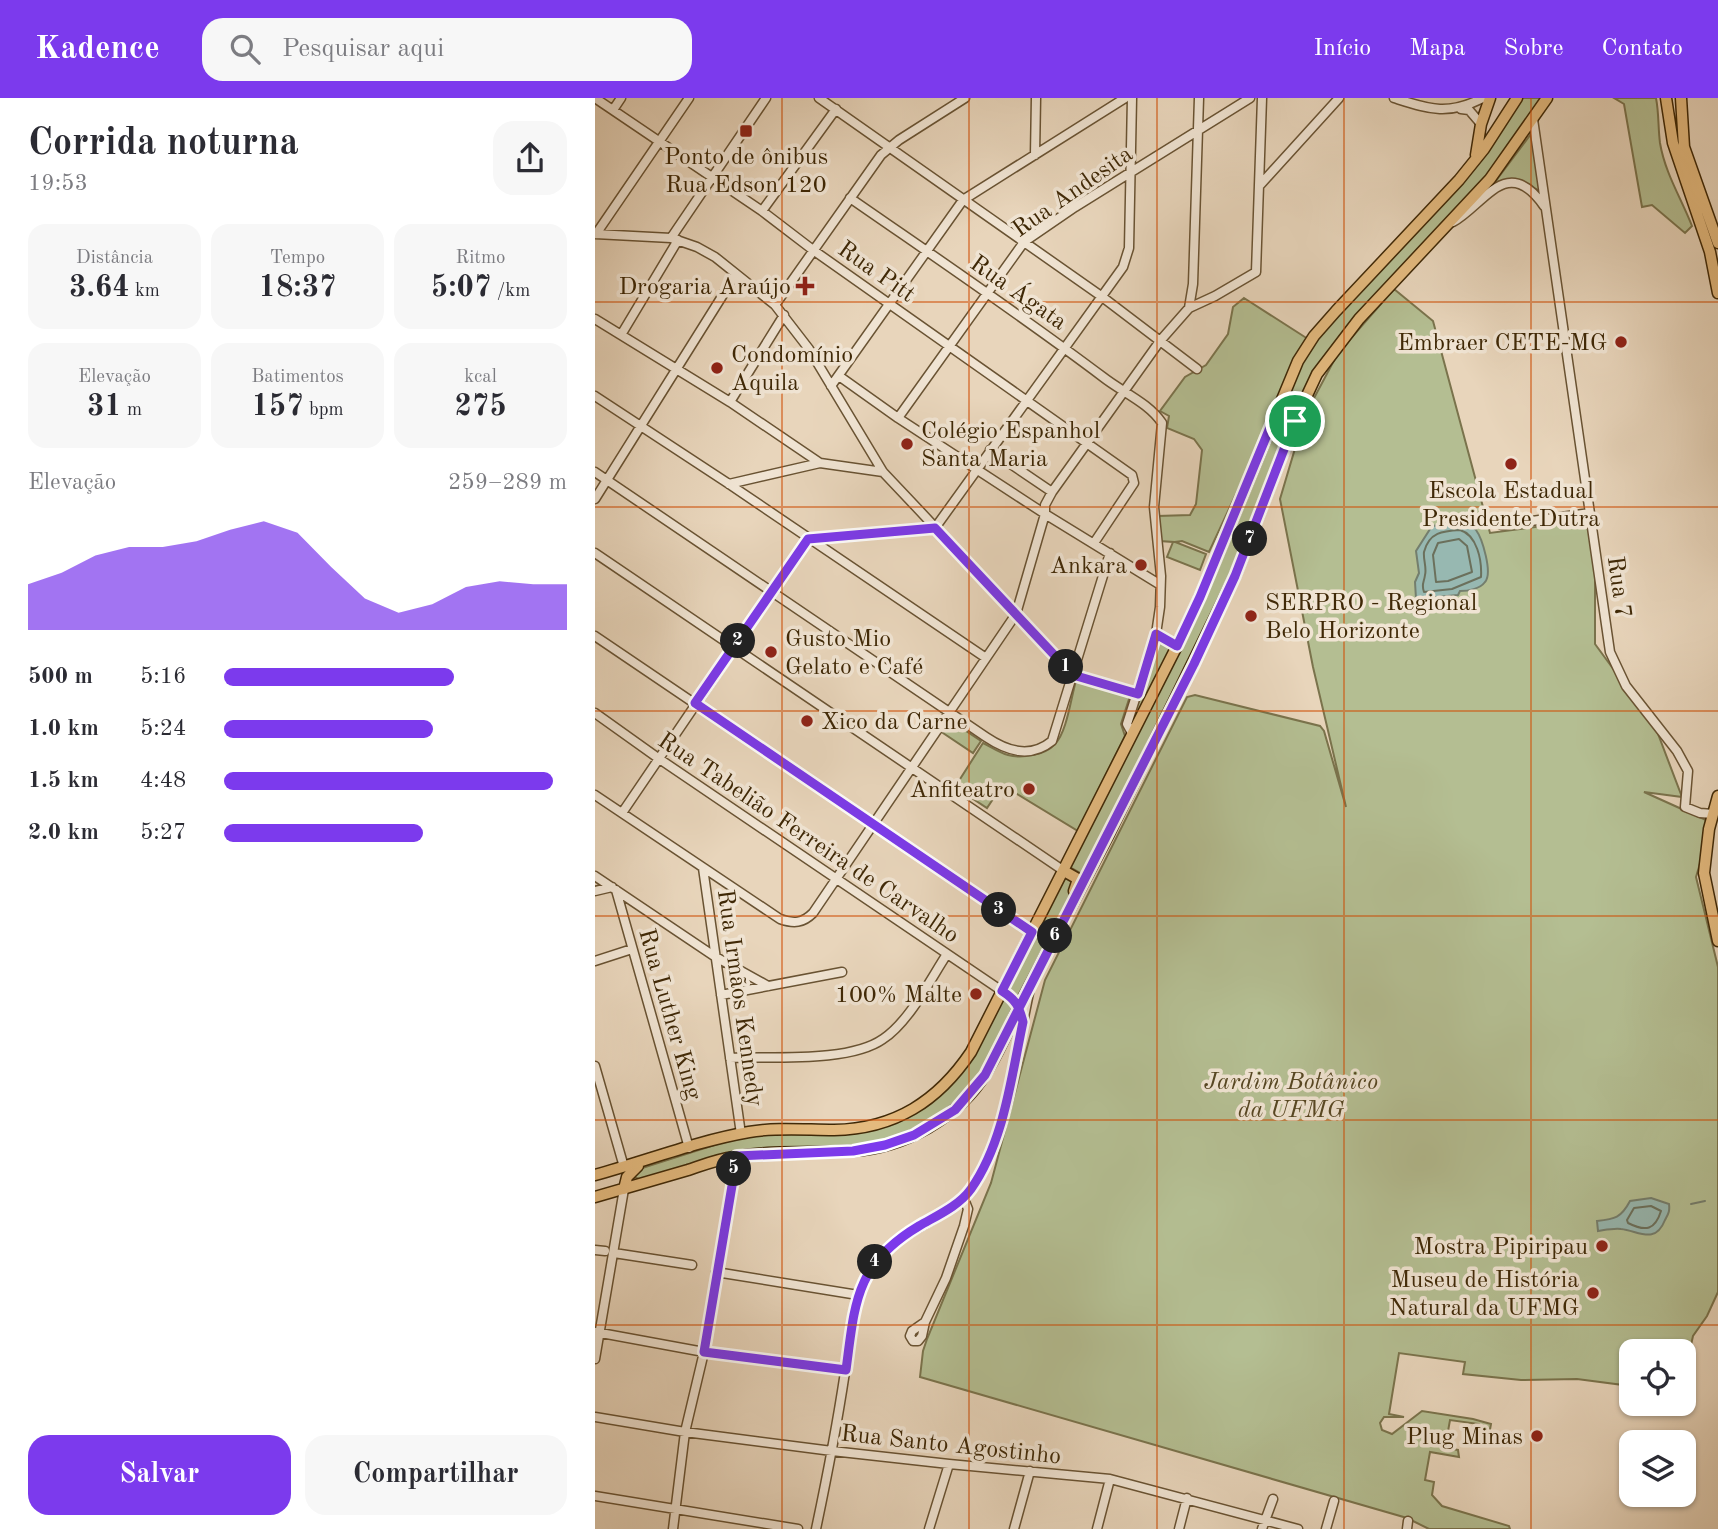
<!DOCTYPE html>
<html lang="pt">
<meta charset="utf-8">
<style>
:root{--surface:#fff;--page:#f7f7f7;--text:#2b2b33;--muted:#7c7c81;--accent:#7c3aed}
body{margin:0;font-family:"Old Standard TT",serif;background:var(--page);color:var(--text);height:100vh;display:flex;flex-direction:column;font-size:26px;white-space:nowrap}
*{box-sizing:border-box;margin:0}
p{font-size:23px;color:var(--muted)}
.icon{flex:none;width:38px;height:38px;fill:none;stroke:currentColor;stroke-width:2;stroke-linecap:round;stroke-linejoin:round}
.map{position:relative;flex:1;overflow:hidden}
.drawer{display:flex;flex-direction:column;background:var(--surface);width:595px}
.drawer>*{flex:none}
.tools{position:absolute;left:1024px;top:1241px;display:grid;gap:14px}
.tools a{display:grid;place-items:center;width:77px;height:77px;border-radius:14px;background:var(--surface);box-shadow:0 2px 5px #0004;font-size:35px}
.pin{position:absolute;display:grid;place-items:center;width:60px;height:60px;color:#fff;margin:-30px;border:4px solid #fff;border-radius:50%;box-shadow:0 2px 7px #0007}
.km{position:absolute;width:35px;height:35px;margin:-18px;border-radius:50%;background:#222;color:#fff;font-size:19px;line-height:35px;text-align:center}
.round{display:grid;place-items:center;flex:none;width:74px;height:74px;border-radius:21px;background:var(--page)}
.headline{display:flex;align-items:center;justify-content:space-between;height:119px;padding:0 28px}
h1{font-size:38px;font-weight:700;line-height:52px}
.figures{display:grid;grid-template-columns:repeat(3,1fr);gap:10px;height:119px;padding:7px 28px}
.figures div{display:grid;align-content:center;border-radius:18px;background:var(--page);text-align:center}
.figures b{font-size:30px;font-weight:700}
.figures small{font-size:19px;font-weight:400}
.figures p{font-size:19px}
.chart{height:196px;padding:14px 28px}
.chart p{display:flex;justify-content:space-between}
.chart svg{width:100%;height:126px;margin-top:7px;fill:var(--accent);opacity:.7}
.action{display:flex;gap:14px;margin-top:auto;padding:14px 28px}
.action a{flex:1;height:80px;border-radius:21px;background:var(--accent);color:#fff;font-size:28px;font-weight:700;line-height:80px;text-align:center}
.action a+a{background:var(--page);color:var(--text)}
ul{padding:0 28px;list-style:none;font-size:23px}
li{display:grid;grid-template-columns:112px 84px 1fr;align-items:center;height:52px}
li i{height:18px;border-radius:9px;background:var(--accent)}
header{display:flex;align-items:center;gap:42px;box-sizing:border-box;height:98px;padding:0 35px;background:var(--accent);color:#fff}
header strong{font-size:33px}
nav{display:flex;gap:38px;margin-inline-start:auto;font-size:24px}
.search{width:490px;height:63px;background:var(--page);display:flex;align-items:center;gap:18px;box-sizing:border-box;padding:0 24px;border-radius:21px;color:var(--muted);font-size:26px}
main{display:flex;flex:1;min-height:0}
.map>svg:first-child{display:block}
.green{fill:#b4be92;stroke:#7a734c;stroke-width:2}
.water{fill:#97b8b1;stroke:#747e6d;stroke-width:2}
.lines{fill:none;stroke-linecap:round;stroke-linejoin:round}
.shore{stroke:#6b705c;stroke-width:2}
.stream{stroke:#747e6d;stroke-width:2}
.minor-casing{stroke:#695333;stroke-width:11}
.major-casing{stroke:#3f2806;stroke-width:13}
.minor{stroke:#f0e4d3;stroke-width:8}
.major{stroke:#e4ba7e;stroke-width:10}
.route-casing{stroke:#fff;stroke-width:14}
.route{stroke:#7c3aed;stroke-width:9}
.grid{fill:none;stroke:#cf520b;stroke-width:2;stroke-opacity:0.55}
.poi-dot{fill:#8f2418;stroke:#f0e4d3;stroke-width:2.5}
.labels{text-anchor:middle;stroke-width:7;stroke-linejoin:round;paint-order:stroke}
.poi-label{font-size:24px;fill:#3f2806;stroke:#f0e4d3;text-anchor:end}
.street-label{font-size:24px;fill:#3f2806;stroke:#f0e4d3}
.park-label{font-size:24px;font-style:italic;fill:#564622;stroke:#f0e4d3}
</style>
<header>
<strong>Kadence</strong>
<div class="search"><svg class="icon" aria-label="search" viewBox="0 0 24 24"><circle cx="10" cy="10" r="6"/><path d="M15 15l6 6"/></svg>Pesquisar aqui</div>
<nav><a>Início</a><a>Mapa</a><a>Sobre</a><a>Contato</a></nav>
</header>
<main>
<section class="drawer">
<div class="headline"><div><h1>Corrida noturna</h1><p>19:53</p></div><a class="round"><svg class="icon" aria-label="share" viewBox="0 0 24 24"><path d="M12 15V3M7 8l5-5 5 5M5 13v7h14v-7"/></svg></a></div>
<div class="figures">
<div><p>Distância</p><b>3.64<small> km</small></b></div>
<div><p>Tempo</p><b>18:37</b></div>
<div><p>Ritmo</p><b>5:07<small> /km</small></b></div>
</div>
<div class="figures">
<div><p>Elevação</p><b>31<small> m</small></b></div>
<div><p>Batimentos</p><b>157<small> bpm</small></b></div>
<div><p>kcal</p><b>275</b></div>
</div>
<div class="chart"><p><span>Elevação</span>259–289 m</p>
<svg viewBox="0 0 160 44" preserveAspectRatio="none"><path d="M0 44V28L10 24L20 18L30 15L40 15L50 13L60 9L70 6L80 10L90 22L100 33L110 38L120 35L130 29L140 27L150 28L160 28V44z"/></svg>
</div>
<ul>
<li><b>500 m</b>5:16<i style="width:67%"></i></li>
<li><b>1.0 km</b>5:24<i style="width:61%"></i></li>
<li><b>1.5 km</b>4:48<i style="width:96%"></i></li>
<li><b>2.0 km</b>5:27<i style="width:58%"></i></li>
</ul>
<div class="action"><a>Salvar</a><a>Compartilhar</a></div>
</section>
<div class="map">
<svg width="1123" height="1431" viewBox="0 0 1123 1431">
<rect width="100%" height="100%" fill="#e8d5bb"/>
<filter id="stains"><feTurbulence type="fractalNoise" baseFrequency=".00286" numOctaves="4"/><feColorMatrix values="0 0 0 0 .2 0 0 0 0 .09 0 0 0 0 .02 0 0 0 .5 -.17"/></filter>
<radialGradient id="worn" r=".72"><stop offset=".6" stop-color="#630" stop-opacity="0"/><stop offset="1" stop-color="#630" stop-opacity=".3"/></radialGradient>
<path class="green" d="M927,0H947L891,80L741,243L696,323L684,320L702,271L721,240L811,140Z
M1019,0H1061C1064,15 1063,30 1065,45C1070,75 1086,100 1097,128L1090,135L1057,107L1047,109L1029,6Z
M936,36L945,93L921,82L900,84Z
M799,191L838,223L895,435L993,422L1000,469V546L1060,628L1087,699L1049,694L1111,722L1109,752L1101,779L1123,869V1194L1112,1218L1098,1238L1089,1279L1088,1253H1036V1288L982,1281L926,1282L868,1276L870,1264L804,1255L794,1316L809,1319H789L785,1325L787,1332L797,1336L827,1313L878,1321L896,1326L894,1337L883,1334L884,1326L855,1322L850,1350L863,1352L864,1359L835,1354L830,1382L839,1384L837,1397L847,1408L914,1428L915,1431H834L812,1420L325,1279L328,1253L332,1241L396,1085L450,882L592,599L600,597L725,628L729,633L751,709L718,569L685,401L710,317L743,255Z
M649,200L713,241L614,454L587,443L580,444L611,456L605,472L572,459L578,444L565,443L563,418L595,417L601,406L607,352L599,341L572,330L574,318L565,313L590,279L611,267L633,236L638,209Z
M681,328L692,332L641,466L489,777L473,768Z
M564,542L578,549L535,629L561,543Z
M481,583L535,598L526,626L530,638L483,733L409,688L406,689L392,710L360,689L388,645C396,649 405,655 413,657C427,661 450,657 460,646C472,634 476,599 481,583Z
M356,623L386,643L378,655L348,635Z
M470,777L478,781L480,787C461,825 446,865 423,900L410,892Z
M408,901L421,908L387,975L363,1002L332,1025L316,1034L270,1048L174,1052L46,1082L39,1079L44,1071L154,1036L248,1034L331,1007L348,995L366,975Z"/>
<path class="water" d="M865,425C871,426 877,427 881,432C887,440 898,475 890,484C885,491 873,493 865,493L863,497L821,501L820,484L824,475L821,453L837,428Z
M1056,1100L1074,1106C1075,1114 1073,1116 1070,1122C1060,1147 1044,1133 1026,1131C1019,1130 1010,1132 1003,1133L1002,1123C1020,1121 1026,1120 1035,1103Z"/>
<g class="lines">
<path class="shore" d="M865,432C882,437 887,462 886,479L857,491L829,494C826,486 829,485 830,477C832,470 828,461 829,454C834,434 848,433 865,432Z
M864,441L872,448L877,474L853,483L841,484L838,457L843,445Z
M1056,1108L1066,1113C1060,1132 1051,1134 1033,1125L1032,1122L1039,1110Z"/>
<path class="stream" d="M1096,1106L1110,1103"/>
<defs>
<path id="minor" d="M0,0L167,113L218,152L537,377L539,385L499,445
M224,0L506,198L602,271
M799,0C834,11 852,18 888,0
M866,11L874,12L886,26
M18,12L26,0
M938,21L1015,554L1031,588L1082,653L1093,673L1090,709L1105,715L1118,716
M440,57L441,0
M665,87L744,0
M255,100C340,159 426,217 508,279C527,294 554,305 567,325L559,409L566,478L565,509L561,536L532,626L537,635
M167,113L241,11
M858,124C889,107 912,55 949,108
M0,136L76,140L102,149L120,159L180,207L214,251L288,374L323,411L478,577L543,596
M1,136L94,0
M76,140L171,0
M180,207L286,57L304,42L370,0
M594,210L598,186L604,0
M0,221L135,304L225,365
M26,237L83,142
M244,278L303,320L450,416L564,486
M236,288L368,102L530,0
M0,298L134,386L391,560
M135,304L189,217
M303,320L429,144L480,109L655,0
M395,352L457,394
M0,374L391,639C412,653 435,661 457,643L515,455
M134,386L225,365L288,374
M0,401L141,176
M907,427L995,415
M340,430L528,169L534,150L537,0
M0,455L469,773
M561,536L582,548
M0,538L437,834
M0,615L63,660L407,893
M0,697L185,821C199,826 208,825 218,815L421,516L450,416V407L457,394L565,243L594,210L620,198L661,174L667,0
M27,715L213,441L340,430
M108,770L146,1036
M0,778L119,858L173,888
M21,792L94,1050
M0,793L17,789
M0,863L37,851
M126,897L247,874
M135,960C176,958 254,965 288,941C314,924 335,882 352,856
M0,968L29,1069
M0,1152L10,1153
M19,1155L97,1167
M121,1174L263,1197
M330,1224L317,1233L315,1238L318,1243H323L327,1238L330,1224L351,1180L369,1128L373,1111L369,1101
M0,1234L109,1254L251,1272
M0,1261L29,1091
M0,1319L90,1334L237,1353L354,1366L515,1381L703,1431
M0,1398L203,1431
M78,1431L90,1334L109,1254L142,1058
M221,1431C232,1379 242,1327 250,1274C255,1243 256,1208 270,1180C292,1136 334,1130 368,1101C405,1069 423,945 434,895
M334,1431L354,1366
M419,1431L435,1373
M502,1431L515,1381
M584,1431L592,1400
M667,1431L678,1401
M731,1431L739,1403
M812,1431L813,1423"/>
<path id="major" d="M1071,0L1078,45L1115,154L1123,195
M1086,0L1089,49L1123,145
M881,57L886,26L895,0
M1123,698L1114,731L1109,775L1123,843
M469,773L483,781L479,793
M0,1077C51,1063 102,1043 154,1034C181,1029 211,1032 239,1032C300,1031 343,1003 376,954L582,548L605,499L703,263L719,238L741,213L864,82L889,51L922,0
M29,1091L32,1079L43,1068
M0,1099C31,1090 62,1081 93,1072C108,1067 123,1061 139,1059C178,1052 217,1055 257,1053C308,1050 364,1020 391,975C404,954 414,931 424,908L514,736L640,478L700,323L722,276L764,221L895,81L952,0"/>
</defs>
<use href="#minor" class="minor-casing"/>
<use href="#major" class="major-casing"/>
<use href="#minor" class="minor"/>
<use href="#major" class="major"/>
</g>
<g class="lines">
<defs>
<path id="route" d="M700,323L694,325L685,323L681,315L605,499L582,548L561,536L543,596L478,577L340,430L213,441L100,605L437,834L407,893C421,902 424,908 428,924C416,980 409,1044 376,1091C364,1108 341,1118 324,1128C260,1166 260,1205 251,1272L109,1254L142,1058L258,1053L290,1047L319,1037L360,1012L390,977L599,566L640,478L700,323"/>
</defs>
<use href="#route" class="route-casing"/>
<use href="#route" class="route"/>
</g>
<path class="grid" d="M187,0V1431M374,0V1431M562,0V1431M749,0V1431M936,0V1431M0,204H1123M0,409H1123M0,613H1123M0,818H1123M0,1022H1123M0,1227H1123"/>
<g class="poi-dot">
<rect x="144" y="26" width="14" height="14" rx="3.5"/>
<path d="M206.5 177.5h7v7h7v7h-7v7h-7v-7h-7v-7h7z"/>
<circle cx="1026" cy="244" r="7"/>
<circle cx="122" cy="270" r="7"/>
<circle cx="312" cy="346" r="7"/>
<circle cx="916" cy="366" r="7"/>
<circle cx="546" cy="467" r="7"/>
<circle cx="656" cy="518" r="7"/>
<circle cx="176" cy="554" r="7"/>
<circle cx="212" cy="623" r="7"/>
<circle cx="434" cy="691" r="7"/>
<circle cx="381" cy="896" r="7"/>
<circle cx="1007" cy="1148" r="7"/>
<circle cx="998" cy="1195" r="7"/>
<circle cx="942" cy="1338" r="7"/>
</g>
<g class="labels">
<g class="poi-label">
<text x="151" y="66" text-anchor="middle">Ponto de ônibus<tspan x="151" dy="28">Rua Edson 120</tspan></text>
<text x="196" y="196">Drogaria Araújo</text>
<text x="1012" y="252">Embraer CETE-MG</text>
<text x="136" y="264" text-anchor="start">Condomínio<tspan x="136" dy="28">Aquila</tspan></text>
<text x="326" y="340" text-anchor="start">Colégio Espanhol<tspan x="326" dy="28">Santa Maria</tspan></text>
<text x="916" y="400" text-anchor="middle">Escola Estadual<tspan x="916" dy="28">Presidente Dutra</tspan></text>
<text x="532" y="475">Ankara</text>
<text x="670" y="512" text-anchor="start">SERPRO - Regional<tspan x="670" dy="28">Belo Horizonte</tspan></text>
<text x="190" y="548" text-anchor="start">Gusto Mio<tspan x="190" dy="28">Gelato e Café</tspan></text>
<text x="226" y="631" text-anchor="start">Xico da Carne</text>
<text x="420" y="699">Anfiteatro</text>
<text x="367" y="904">100% Malte</text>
<text x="993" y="1156">Mostra Pipiripau</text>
<text x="984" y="1189">Museu de História<tspan x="984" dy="28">Natural da UFMG</tspan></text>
<text x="928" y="1346">Plug Minas</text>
</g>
<g class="street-label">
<text transform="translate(477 93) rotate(-35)" y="8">Rua Andesita</text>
<text transform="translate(282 173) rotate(35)" y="8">Rua Pitt</text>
<text transform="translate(424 194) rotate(35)" y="8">Rua Ágata</text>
<text transform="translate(1025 489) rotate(82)" y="8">Rua 7</text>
<text transform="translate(214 739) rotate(34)" y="8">Rua Tabelião Ferreira de Carvalho</text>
<text transform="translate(146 900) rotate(82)" y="8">Rua Irmãos Kennedy</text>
<text transform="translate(76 916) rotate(74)" y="8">Rua Luther King</text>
<text transform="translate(356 1346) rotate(6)" y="8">Rua Santo Agostinho</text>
</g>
<g class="park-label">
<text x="696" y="991">Jardim Botânico<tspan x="696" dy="28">da UFMG</tspan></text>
</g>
</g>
<rect width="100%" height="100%" filter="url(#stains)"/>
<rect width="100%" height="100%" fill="url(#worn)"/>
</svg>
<div class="tools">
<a><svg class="icon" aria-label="locate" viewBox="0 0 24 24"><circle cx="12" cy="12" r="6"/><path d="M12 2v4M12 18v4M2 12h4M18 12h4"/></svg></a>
<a><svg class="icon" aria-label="layers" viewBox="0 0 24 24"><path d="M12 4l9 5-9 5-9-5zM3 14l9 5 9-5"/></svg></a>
</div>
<div class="pin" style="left:700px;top:323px;background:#1e9e55"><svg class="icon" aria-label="arrive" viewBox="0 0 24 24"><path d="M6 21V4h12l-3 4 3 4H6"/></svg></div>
<b class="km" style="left:471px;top:569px">1</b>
<b class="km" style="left:143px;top:543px">2</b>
<b class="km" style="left:404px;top:812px">3</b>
<b class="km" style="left:280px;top:1164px">4</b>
<b class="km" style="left:139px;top:1071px">5</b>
<b class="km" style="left:460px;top:838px">6</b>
<b class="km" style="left:655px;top:441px">7</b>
</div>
</main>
